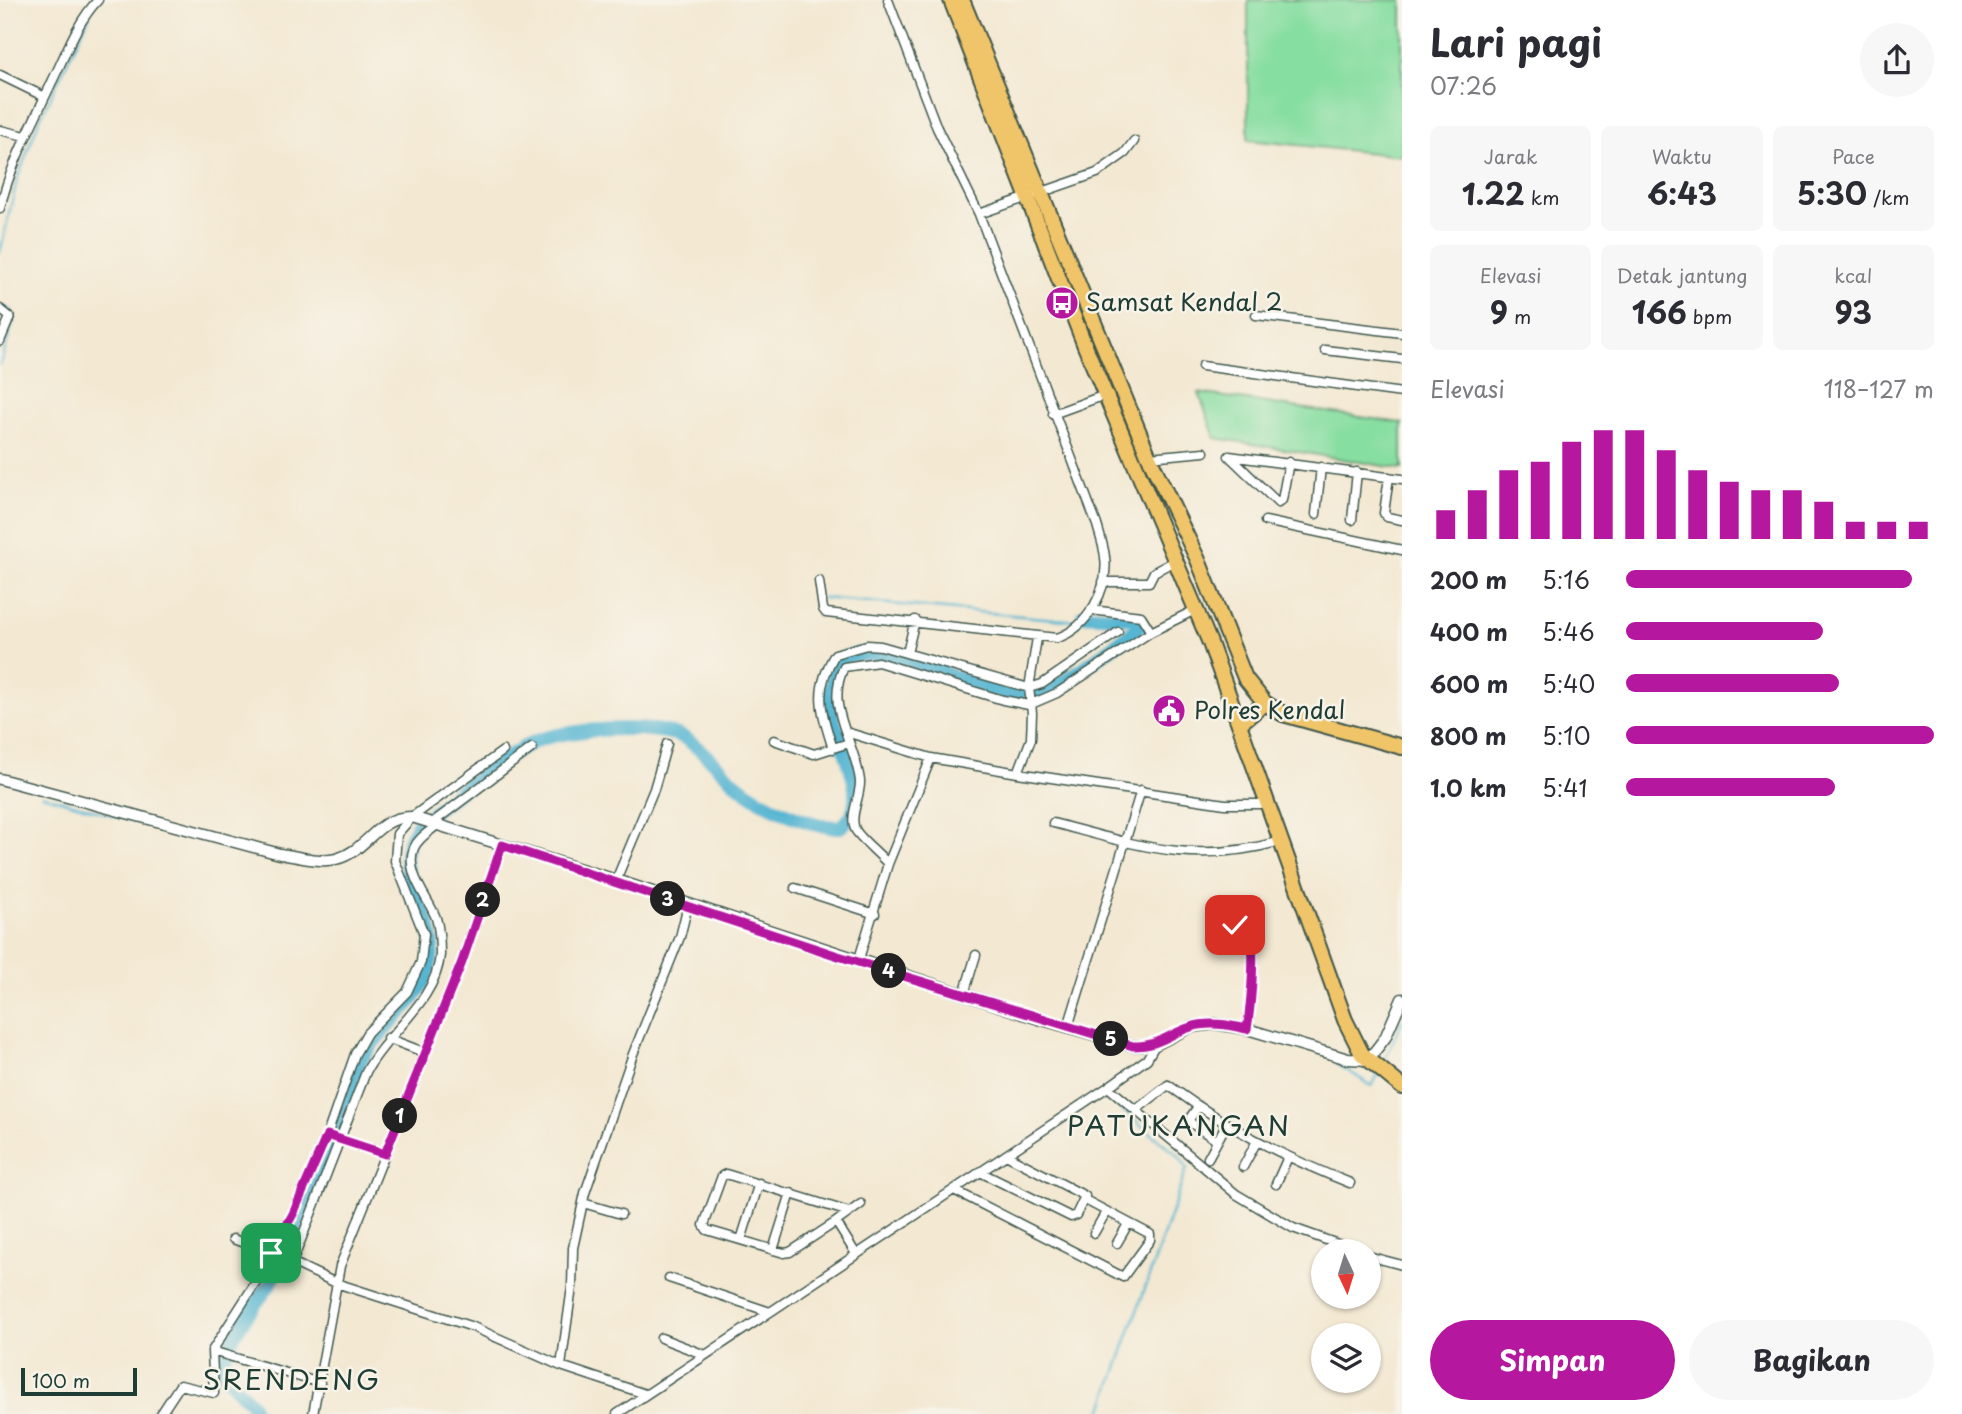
<!DOCTYPE html>
<html lang="id">
<meta charset="utf-8">
<style>
:root{--surface:#fff;--page:#f7f7f7;--text:#2b2b33;--muted:#7c7c81;--accent:#b5179e}
body{margin:0;font-family:"Playpen Sans",sans-serif;background:var(--page);color:var(--text);height:100vh;display:flex;flex-direction:column;font-size:26px;white-space:nowrap}
*{box-sizing:border-box;margin:0}
p{font-size:23px;color:var(--muted)}
.icon{flex:none;width:38px;height:38px;fill:none;stroke:currentColor;stroke-width:2;stroke-linecap:round;stroke-linejoin:round}
.map{position:relative;flex:1;overflow:hidden}
.sheet{display:flex;flex-direction:column;background:var(--surface);width:560px}
.sheet>*{flex:none}
.needle{width:46px;rotate:176deg}
.controls{position:absolute;left:1311px;top:1239px;display:grid;gap:14px}
.controls a{display:grid;place-items:center;width:70px;height:70px;border-radius:50%;background:var(--surface);box-shadow:0 2px 5px #0004;font-size:35px}
.scale{position:absolute;left:21px;bottom:18px;width:116px;box-sizing:border-box;padding-left:7px;border:4px solid #1f3d34;border-top:0;font-size:19px;line-height:24px;white-space:nowrap;color:#1f3d34;-webkit-text-stroke:5px #f7f3e8;paint-order:stroke}
.pin{position:absolute;display:grid;place-items:center;width:60px;height:60px;color:#fff;margin:-30px;border-radius:14px;box-shadow:0 4px 10px #0006}
.km{position:absolute;width:35px;height:35px;margin:-18px;border-radius:50%;background:#222;color:#fff;font-size:19px;line-height:35px;text-align:center}
.round{display:grid;place-items:center;flex:none;width:74px;height:74px;border-radius:37px;background:var(--page)}
.overview{display:flex;align-items:center;justify-content:space-between;height:119px;padding:0 28px}
h1{font-size:38px;font-weight:700;line-height:52px}
.stats{display:grid;grid-template-columns:repeat(3,1fr);gap:10px;height:119px;padding:7px 28px}
.stats div{display:grid;align-content:center;border-radius:10px;background:var(--page);text-align:center}
.stats b{font-size:30px;font-weight:700}
.stats small{font-size:19px;font-weight:400}
.stats p{font-size:19px}
.chart{height:196px;padding:14px 28px}
.chart p{display:flex;justify-content:space-between}
.chart svg{width:100%;height:126px;margin-top:7px;stroke:var(--accent);stroke-width:6}
.button{display:flex;gap:14px;margin-top:auto;padding:14px 28px}
.button a{flex:1;height:80px;border-radius:42px;background:var(--accent);color:#fff;font-size:28px;font-weight:700;line-height:80px;text-align:center}
.button a+a{background:var(--page);color:var(--text)}
ul{padding:0 28px;list-style:none;font-size:23px}
li{display:grid;grid-template-columns:112px 84px 1fr;align-items:center;height:52px}
li i{height:18px;border-radius:9px;background:var(--accent)}
main{display:flex;flex:1;min-height:0}
.map>svg:first-child{display:block}
.green{fill:#87dea1;stroke:#538e6a;stroke-width:2}
.lines{fill:none;stroke-linecap:round;stroke-linejoin:round}
.stream{stroke:#54b5d2;stroke-width:2.5}
.river{stroke:#54b5d2;stroke-width:14}
.minor-casing{stroke:#3f574c;stroke-width:11}
.tertiary-casing{stroke:#3f574c;stroke-width:13}
.trunk-casing{stroke:#3f574c;stroke-width:18}
.minor{stroke:#fff;stroke-width:8}
.tertiary{stroke:#fff;stroke-width:10}
.trunk{stroke:#f0c469;stroke-width:14}
.route-casing{stroke:#fff;stroke-width:14}
.route{stroke:#b5179e;stroke-width:9}
.labels{text-anchor:middle;stroke-width:5;stroke-linejoin:round;paint-order:stroke}
.poi-label{font-size:24px;fill:#1f3d34;stroke:#f7f3e8;text-anchor:start}
.quarter-label{font-size:28px;letter-spacing:2px;fill:#1f3d34;stroke:#f7f3e8}
</style>
<main>
<div class="map">
<svg width="1402" height="1414" viewBox="0 0 1402 1414">
<rect width="100%" height="100%" fill="#f7f3e8"/>
<filter id="ink" filterUnits="userSpaceOnUse"><feTurbulence type="fractalNoise" baseFrequency=".0143" numOctaves="2"/><feDisplacementMap in="SourceGraphic" scale="14" xChannelSelector="R" yChannelSelector="G"/><feConvolveMatrix kernelMatrix="1 2 1 2 8 2 1 2 1" color-interpolation-filters="sRGB"/></filter>
<filter id="wash" filterUnits="userSpaceOnUse"><feTurbulence type="fractalNoise" baseFrequency=".00686" numOctaves="4" result="noise"/><feDisplacementMap in="SourceGraphic" scale="28" xChannelSelector="R" yChannelSelector="G"/><feGaussianBlur stdDeviation="1.57" result="paint"/><feColorMatrix in="noise" values="0 0 0 0 0 0 0 0 0 0 0 0 0 0 0 0 0 1.4 0 .05"/><feComposite in="paint" operator="in"/></filter>
<g filter="url(#wash)">
<rect width="100%" height="100%" fill="#f3e8d2"/>
<path class="green" d="M1248,0H1402V156L1248,140Z
M1199,393L1402,423V469L1215,438Z"/>
<g class="lines">
<path class="stream" d="M0,252L17,180L38,123L89,17
M0,365L14,319L10,310L3,307
M1099,582L1101,564
M823,598L1078,621
M1084,613L1095,595
M42,795L143,824
M1337,1064L1372,1086L1379,1073
M1383,1064L1402,1021
M1101,1414L1187,1168L1179,1156L1105,1096"/>
<path class="river" d="M256,1414L251,1403L224,1375C219,1340 258,1306 274,1277C294,1239 307,1199 324,1160C331,1143 339,1127 345,1111C351,1094 352,1075 361,1060C378,1029 413,1009 426,976C453,910 379,883 417,826C447,799 498,760 534,742C561,729 661,722 686,739C707,753 722,773 742,788C762,804 814,829 840,827C877,804 837,741 831,710C827,693 833,678 836,662C884,629 985,704 1034,695C1060,690 1118,642 1142,625L1138,618L1083,615"/>
</g>
</g>
<g filter="url(#ink)">
<g class="lines">
<defs>
<path id="minor" d="M0,75L45,97
M0,130L25,136
M0,208C11,163 32,125 51,84C65,56 76,23 98,0
M979,214L1097,173L1125,153L1134,141
M0,309L10,317L0,341
M1256,315L1402,333
M1325,350L1402,359
M1202,366L1402,393
M1053,414L1105,395
M1229,456L1402,479
M1229,456L1278,503L1282,500L1289,462
M1149,457L1204,452
M1389,477L1384,513L1387,517L1402,520
M1316,514L1321,467
M1352,520L1357,472
M1265,521L1402,550
M819,581L823,609L826,613L1057,638C1088,628 1109,589 1105,557C1104,547 1100,536 1097,525L979,214L937,128L888,0
M1103,582H1149L1154,572L1171,563
M1091,610L1141,616L1151,632
M907,653L915,620
M846,732L931,758L1018,773L1225,804H1267
M774,740L814,754L849,743
M833,749C821,710 813,691 835,654L867,645L881,646L1029,688L1042,684L1118,632
M1018,773L1031,739L1032,713L1029,688L1037,638
M432,823L532,748
M1053,823C1137,845 1194,866 1281,841
M888,864L931,758
M616,880L654,789L667,744
M795,888L875,914
M1235,925C1241,925 1246,925 1249,931C1258,946 1250,1011 1247,1029
M858,962L888,864C880,854 859,838 855,829C849,816 861,795 860,781C855,740 824,708 844,667L878,662L1003,700L1029,705L1057,693L1151,632L1191,612
M964,994L976,955
M1068,1027L1141,790
M387,1038L426,1053
M1108,1087L1236,1194L1293,1228L1357,1251
M1197,1108L1188,1121L1216,1140
M1136,1110L1168,1085C1224,1126 1285,1158 1350,1183
M327,1135L385,1154
M1208,1158L1226,1125
M1243,1167L1257,1141
M980,1172L1071,1217L1076,1215L1085,1196L1006,1155
M1276,1184L1288,1157
M954,1190L1123,1277L1150,1240V1234L1085,1200
M583,1203L621,1214
M849,1212L726,1174L722,1176L704,1225L707,1230L784,1253L790,1252L836,1222L856,1254
M836,1222L861,1204
M1094,1233L1106,1212
M233,1239L277,1255L336,1283L473,1327L561,1366L645,1394
M741,1240L759,1183
M1117,1243L1128,1224
M773,1250L791,1193
M271,1253L293,1214L327,1135L355,1054L367,1033L407,992L421,962L424,934L395,861L397,834L412,817L503,751
M1368,1256L1402,1265
M292,1263L366,1072C387,1032 436,1002 440,955C440,943 440,930 436,918C428,897 404,872 414,848C418,838 429,832 437,825
M669,1278L770,1312
M661,1338L705,1355
M212,1351L320,1383
M561,1366L572,1287L573,1248L585,1193L633,1054L680,937L688,905
M161,1414L180,1385L214,1393L212,1351L274,1254
M313,1414L340,1266L462,962L502,845
M617,1414L1108,1087L1147,1059L1155,1045"/>
<path id="tertiary" d="M0,779L280,854C297,856 319,863 336,859C368,851 376,816 412,817L616,880L1036,1018L1133,1046L1155,1045L1191,1027L1215,1024L1247,1029L1348,1059L1368,1060L1385,1038L1402,999"/>
<path id="trunk" d="M951,0L1085,346L1210,643L1345,1020L1362,1054L1402,1087
M962,0L1149,457L1198,560L1245,678L1265,703L1283,714L1402,747
M1239,724L1265,703"/>
</defs>
<use href="#minor" class="minor-casing"/>
<use href="#tertiary" class="tertiary-casing"/>
<use href="#trunk" class="trunk-casing"/>
<use href="#minor" class="minor"/>
<use href="#tertiary" class="tertiary"/>
<use href="#trunk" class="trunk"/>
</g>
</g>
<g class="lines" filter="url(#ink)">
<defs>
<path id="route" d="M271,1253L293,1214L327,1135L385,1154L462,962L502,845L835,955L1133,1046C1160,1046 1168,1034 1191,1027C1209,1021 1229,1025 1247,1029C1250,1011 1257,946 1249,931C1246,925 1241,925 1235,925"/>
</defs>
<use href="#route" class="route-casing"/>
<use href="#route" class="route"/>
</g>
<defs>
<symbol id="bus-disc" viewBox="-11 -11 22 22"><circle r="9.5" fill="#b5179e" stroke="#f7f3e8"/><path d="M-5-6H5V4H4V6H2V4H-2V6H-4V4H-5ZM-3.5-4V0h7V-4ZM-3.5 1.2v1.5H-2V1.2ZM2 1.2v1.5H3.5V1.2Z" fill="#fff"/></symbol>
<symbol id="civic-disc" viewBox="-11 -11 22 22"><circle r="9.5" fill="#b5179e" stroke="#f7f3e8"/><path d="M-.6-6.5H3V-4.5H.6V-3L4-1V1h2V6H-6V1h2V-1L-.6-3ZM-1.2 2.5V6h2.4V2.5Z" fill="#fff"/></symbol>
</defs>
<g fill-rule="evenodd">
<use href="#bus-disc" x="1043" y="284" width="38" height="38"/>
<use href="#civic-disc" x="1150" y="692" width="38" height="38"/>
</g>
<g class="labels">
<g class="poi-label">
<text x="1086" y="311">Samsat Kendal 2</text>
<text x="1194" y="719">Polres Kendal</text>
</g>
<g class="quarter-label">
<text x="1179" y="1136">PATUKANGAN</text>
<text x="292" y="1390">SRENDENG</text>
</g>
</g>
</svg>
<div class="controls">
<a><svg class="needle" viewBox="-14 -14 28 28"><path d="M0-13l5 13h-10z" fill="#e53935"/><path d="M0 13l5-13h-10z" fill="#7c7c81"/></svg></a>
<a><svg class="icon" aria-label="layers" viewBox="0 0 24 24"><path d="M12 4l9 5-9 5-9-5zM3 14l9 5 9-5"/></svg></a>
</div>
<div class="scale">100 m</div>
<div class="pin" style="left:271px;top:1253px;background:#1e9e55"><svg class="icon" aria-label="arrive" viewBox="0 0 24 24"><path d="M6 21V4h12l-3 4 3 4H6"/></svg></div>
<div class="pin" style="left:1235px;top:925px;background:#d93025"><svg class="icon" aria-label="check" viewBox="0 0 24 24"><path d="M5 12l5 5 9-10"/></svg></div>
<b class="km" style="left:400px;top:1116px">1</b>
<b class="km" style="left:483px;top:900px">2</b>
<b class="km" style="left:668px;top:899px">3</b>
<b class="km" style="left:889px;top:971px">4</b>
<b class="km" style="left:1111px;top:1039px">5</b>
</div>
<section class="sheet">
<div class="overview"><div><h1>Lari pagi</h1><p>07:26</p></div><a class="round"><svg class="icon" aria-label="share" viewBox="0 0 24 24"><path d="M12 15V3M7 8l5-5 5 5M5 13v7h14v-7"/></svg></a></div>
<div class="stats">
<div><p>Jarak</p><b>1.22<small> km</small></b></div>
<div><p>Waktu</p><b>6:43</b></div>
<div><p>Pace</p><b>5:30<small> /km</small></b></div>
</div>
<div class="stats">
<div><p>Elevasi</p><b>9<small> m</small></b></div>
<div><p>Detak jantung</p><b>166<small> bpm</small></b></div>
<div><p>kcal</p><b>93</b></div>
</div>
<div class="chart"><p><span>Elevasi</span>118–127 m</p>
<svg viewBox="0 0 160 44" preserveAspectRatio="none"><path d="M5 44V34M15 44V27M25 44V20M35 44V17M45 44V10M55 44V6M65 44V6M75 44V13M85 44V20M95 44V24M105 44V27M115 44V27M125 44V31M135 44V38M145 44V38M155 44V38"/></svg>
</div>
<ul>
<li><b>200 m</b>5:16<i style="width:93%"></i></li>
<li><b>400 m</b>5:46<i style="width:64%"></i></li>
<li><b>600 m</b>5:40<i style="width:69%"></i></li>
<li><b>800 m</b>5:10<i style="width:100%"></i></li>
<li><b>1.0 km</b>5:41<i style="width:68%"></i></li>
</ul>
<div class="button"><a>Simpan</a><a>Bagikan</a></div>
</section>
</main>
